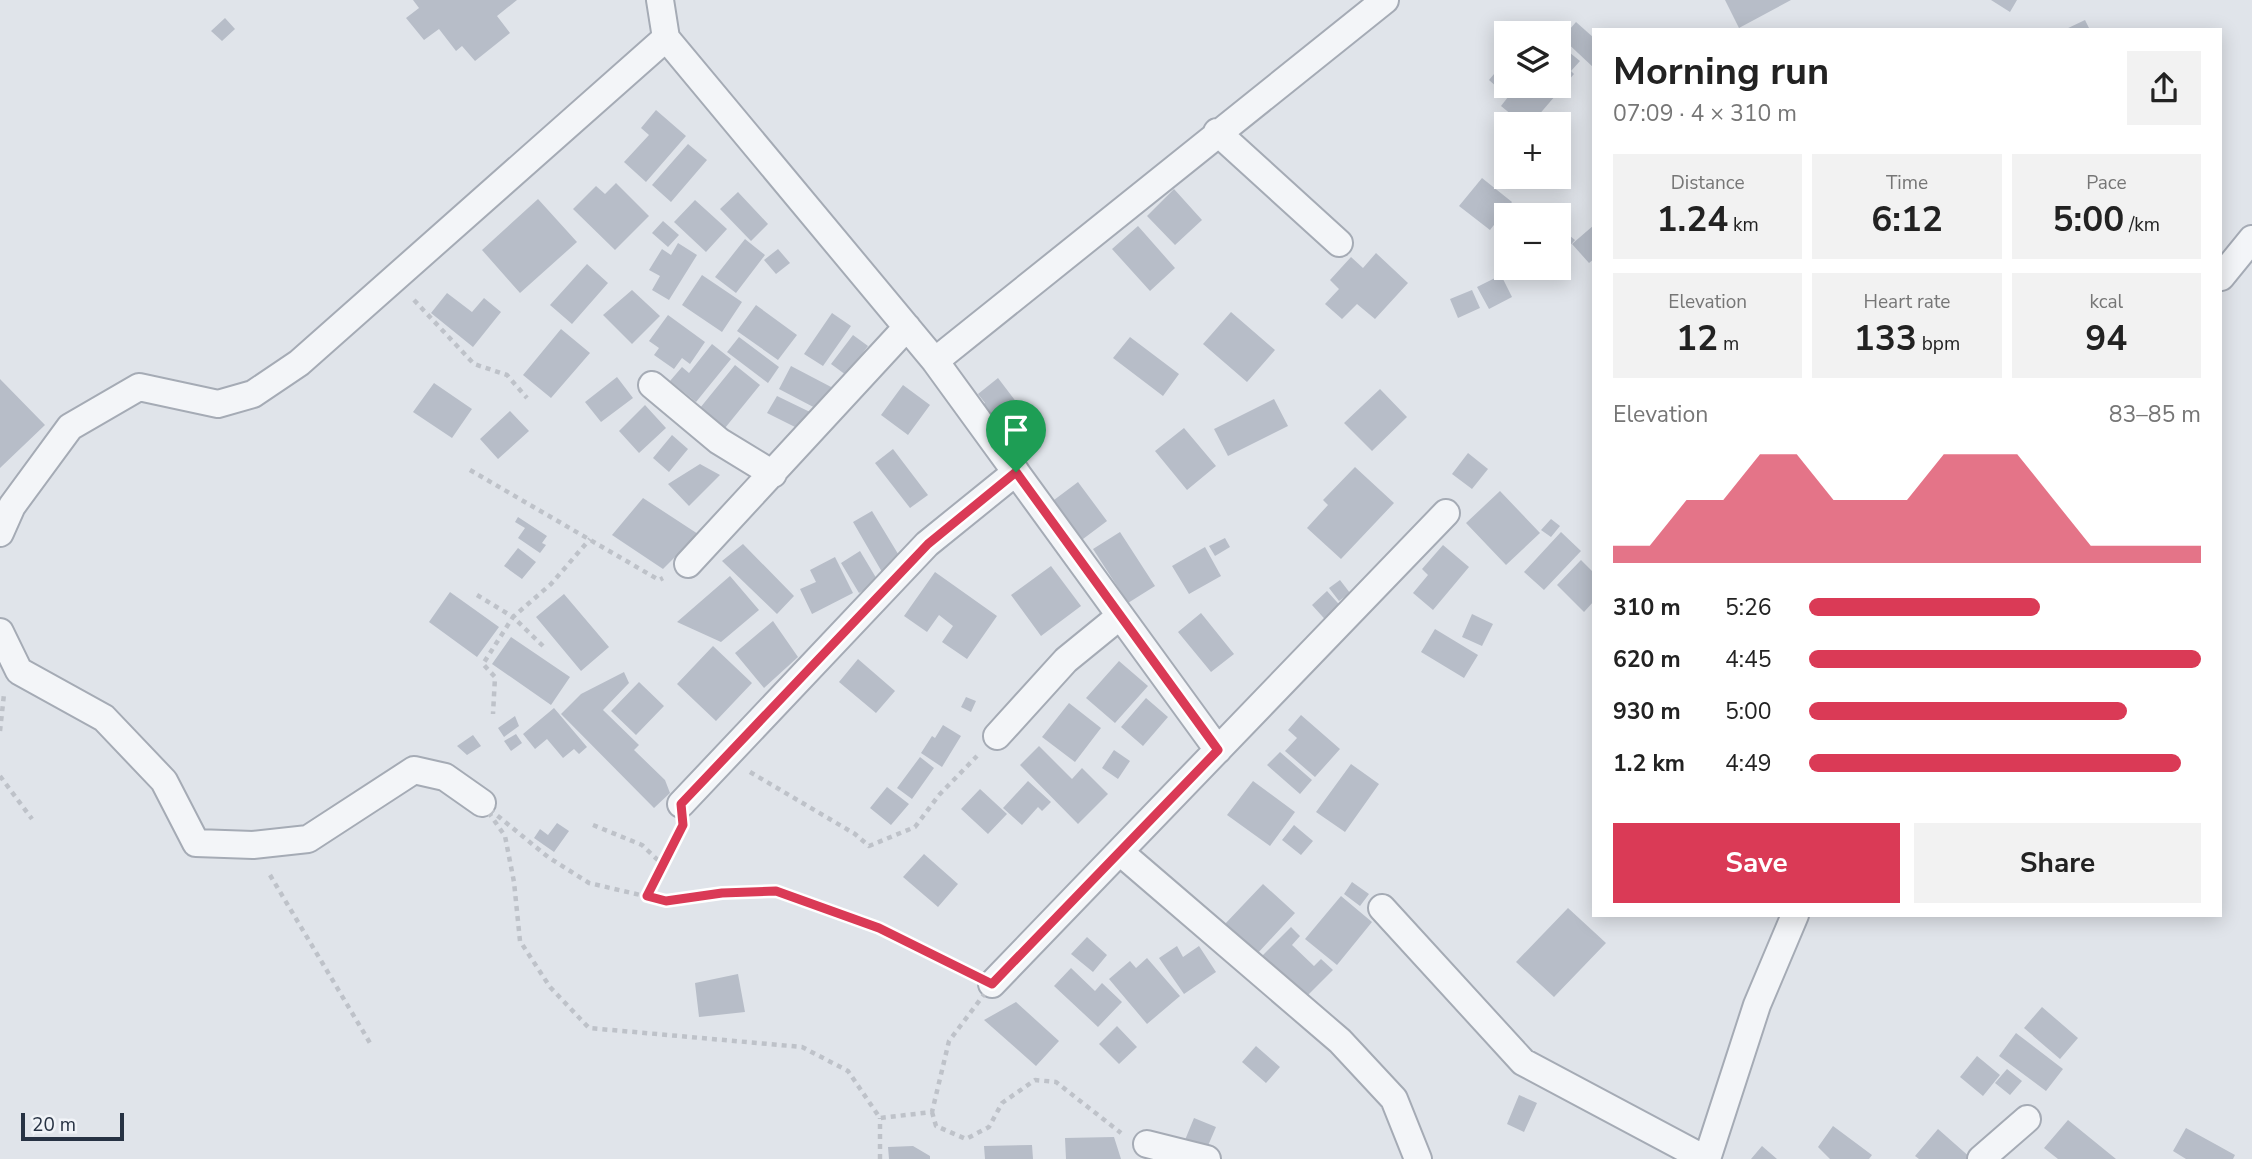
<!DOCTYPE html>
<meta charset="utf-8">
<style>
:root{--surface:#fff;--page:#f2f2f2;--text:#222;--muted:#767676;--accent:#da3a56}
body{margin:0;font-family:"Nunito Sans",sans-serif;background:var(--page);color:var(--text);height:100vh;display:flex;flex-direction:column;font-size:26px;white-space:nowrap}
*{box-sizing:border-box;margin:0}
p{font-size:23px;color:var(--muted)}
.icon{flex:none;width:38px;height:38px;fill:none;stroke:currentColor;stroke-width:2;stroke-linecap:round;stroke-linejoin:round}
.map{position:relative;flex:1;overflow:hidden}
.details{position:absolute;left:1592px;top:28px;width:630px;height:889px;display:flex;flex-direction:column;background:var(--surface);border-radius:0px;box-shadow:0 4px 18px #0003}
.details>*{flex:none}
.tools{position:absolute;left:1494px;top:21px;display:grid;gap:14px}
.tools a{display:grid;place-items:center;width:77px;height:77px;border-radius:0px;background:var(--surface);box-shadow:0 4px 18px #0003;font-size:35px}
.scale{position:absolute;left:21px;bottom:18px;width:103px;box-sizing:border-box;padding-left:7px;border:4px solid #273243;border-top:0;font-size:19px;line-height:24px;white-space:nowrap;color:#273243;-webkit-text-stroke:5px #f0f3f7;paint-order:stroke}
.pin{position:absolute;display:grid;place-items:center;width:60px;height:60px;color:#fff;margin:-72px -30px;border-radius:50% 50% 50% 0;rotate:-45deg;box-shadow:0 0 7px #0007}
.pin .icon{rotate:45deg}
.round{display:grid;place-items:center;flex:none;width:74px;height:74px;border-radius:0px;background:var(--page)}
.headline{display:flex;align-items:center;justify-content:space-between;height:119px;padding:0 21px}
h1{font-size:38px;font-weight:700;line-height:52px}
.figures{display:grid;grid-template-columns:repeat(3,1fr);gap:10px;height:119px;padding:7px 21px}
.figures div{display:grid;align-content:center;border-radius:0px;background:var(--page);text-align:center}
.figures b{font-size:35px;font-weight:700}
.figures small{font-size:19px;font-weight:400}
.figures p{font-size:19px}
.chart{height:196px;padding:14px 21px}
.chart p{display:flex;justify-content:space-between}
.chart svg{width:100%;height:126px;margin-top:7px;fill:var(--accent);opacity:.7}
.cta{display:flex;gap:14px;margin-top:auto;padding:14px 21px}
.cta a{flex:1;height:80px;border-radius:0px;background:var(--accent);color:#fff;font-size:28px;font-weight:700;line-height:80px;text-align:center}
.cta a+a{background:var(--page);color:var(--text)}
ul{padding:0 21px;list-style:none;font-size:23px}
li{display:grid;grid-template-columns:112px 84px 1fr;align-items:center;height:52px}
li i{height:18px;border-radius:9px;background:var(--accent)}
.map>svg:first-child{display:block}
.building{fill:#b7bdc8}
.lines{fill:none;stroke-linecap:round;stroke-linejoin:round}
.street-casing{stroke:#a5abb5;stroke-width:30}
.path{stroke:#bec2c9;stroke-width:4.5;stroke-dasharray:5 5;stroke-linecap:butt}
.street{stroke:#f3f5f8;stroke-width:26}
.route-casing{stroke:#fff;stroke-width:14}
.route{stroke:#da3a56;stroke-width:9}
</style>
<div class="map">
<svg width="2252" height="1159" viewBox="0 0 2252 1159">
<rect width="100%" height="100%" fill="#e0e4ea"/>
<path class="building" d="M413,0H517L497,16L510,33L475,61L462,46L456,51L439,29L424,40L406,18L419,8Z
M1725,0H1791L1739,28Z
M1991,0H2017L2010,12Z
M225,18L235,29L222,41L211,31Z
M2085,20L2090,30H2064Z
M1533,22L1547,33H1524Z
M1576,22L1594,38V68L1562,38Z
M1559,44L1580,61L1571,71L1574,74L1531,124H1523L1501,106L1508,97L1489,80L1505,61L1502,59L1507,53V86H1559Z
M656,110L686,136L646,182L624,162L649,135L641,128Z
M688,144L707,160L671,202L652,185Z
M1482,178L1512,202L1490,230L1459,206Z
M616,183L649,216L615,250L573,209L596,186L605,194Z
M1174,189L1202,220L1175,245L1147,216Z
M738,192L768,224L751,241L720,209Z
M538,199L577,242L520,293L482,250Z
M695,200L727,229L706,252L674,222Z
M663,221L679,235L668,247L652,233Z
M1594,225V259L1589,263L1572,244Z
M1138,226L1175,268L1150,291L1112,249Z
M1559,227L1575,240L1559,258Z
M745,239L765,255L736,293L715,277Z
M678,243L697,255L669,300L652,290L660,276L649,270L662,249L671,255Z
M778,249L790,263L776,274L764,260Z
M1376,253L1408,283L1375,319L1357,304L1342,319L1325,304L1339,289L1330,280L1351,257L1363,268Z
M587,264L608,283L572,324L550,305Z
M702,275L742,302L722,332L682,305Z
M1501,275L1512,297L1489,309L1477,287Z
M632,290L660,316L632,344L603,315Z
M1472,290L1480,308L1458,318L1450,299Z
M447,293L472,312L484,298L501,312L473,347L431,313Z
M756,305L797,335L778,360L737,331Z
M1231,312L1275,350L1247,382L1203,344Z
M832,313L851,326L823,366L804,354Z
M668,315L705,342L690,364L682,358L674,369L654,355L659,348L649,341Z
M561,329L590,353L551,398L523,375Z
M853,335L868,346L846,375L831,364Z
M739,337L779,367L768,383L727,352Z
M1130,337L1179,374L1163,396L1113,358Z
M712,344L731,359L696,402L670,381L682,367L689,373Z
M735,365L760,385L725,428L700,408Z
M791,366L833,388L821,411L779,389Z
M617,377L633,398L601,422L585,402Z
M998,378L1027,416L997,440L975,411L985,403L978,394Z
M0,379L45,425L0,468Z
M434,383L472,409L452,438L413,412Z
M903,385L930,405L908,435L881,415Z
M1380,389L1407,417L1372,451L1344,423Z
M777,396L812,413L803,431L767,413Z
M1274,399L1288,426L1228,456L1214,429Z
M645,405L666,428L639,453L619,431Z
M510,411L529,431L498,459L480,439Z
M1184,428L1216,466L1187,490L1155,451Z
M672,435L688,449L669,472L653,458Z
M893,449L928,495L910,508L875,463Z
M1468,453L1488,469L1472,489L1452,474Z
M700,464L720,475L689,506L668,484Z
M1355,467L1394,503L1341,559L1307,528L1328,505L1323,500Z
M1078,482L1107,521L1067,551L1042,519L1059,507L1054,500Z
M1500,491L1540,533L1506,565L1466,523Z
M643,498L698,534L663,569L612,535Z
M872,511L906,567L886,579L853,522Z
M518,517L547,536L542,543L546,545L540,553L518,538L525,528L515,522Z
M1551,519L1560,526L1551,537L1541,530Z
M1120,532L1155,586L1128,603L1093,549Z
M1561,532L1581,551L1544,590L1524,572Z
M1225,538L1230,547L1215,556L1209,546Z
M743,544L794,596L777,614L722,561Z
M1443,545L1469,567L1433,610L1413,593L1428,575L1422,569Z
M1205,547L1221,576L1189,594L1172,566Z
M518,548L536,562L522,579L504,566Z
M860,551L878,581L859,593L841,563Z
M835,557L853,593L812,614L800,589L816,582L810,570Z
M1581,560L1594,573V601L1584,612L1557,585Z
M1051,566L1081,606L1041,636L1011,595Z
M935,572L997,616L967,659L942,642L953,626L939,615L927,632L904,616Z
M730,576L759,610L721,642L677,622Z
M1340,580L1350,593L1339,601L1329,588Z
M1327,591L1346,612L1331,626L1312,605Z
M450,592L499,627L477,657L429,622Z
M564,594L609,647L581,671L536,617Z
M1201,613L1234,654L1211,672L1178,632Z
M1472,614L1493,624L1482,646L1462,637Z
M773,621L798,657L764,688L735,653Z
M1435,629L1478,655L1464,678L1421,652Z
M511,637L570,677L551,705L492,664Z
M713,646L752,683L716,721L677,684Z
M858,659L895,691L876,713L839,682Z
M1119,661L1148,686L1115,723L1086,698Z
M624,672L629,683L603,710L639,745L634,750L665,780L670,793L654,808L561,714L581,694Z
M639,682L664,706L636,735L611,711Z
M966,697L976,701L971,712L961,707Z
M1146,698L1168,717L1143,746L1121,727Z
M1069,703L1101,728L1075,762L1042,737Z
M554,708L587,747L579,754L574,749L563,758L547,739L535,749L523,734Z
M1301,715L1340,749L1315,777L1285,751L1297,738L1288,730Z
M515,716L519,726L504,737L498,728Z
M943,725L961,736L942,767L921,753L932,736L935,738Z
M516,734L522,743L511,751L504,741Z
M473,735L481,746L467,755L457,746Z
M1039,746L1072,779L1082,768L1108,794L1078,824L1020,765Z
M1114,750L1130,761L1118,779L1102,768Z
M1280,752L1312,780L1300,794L1267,765Z
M920,757L934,768L912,799L897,788Z
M1351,764L1379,784L1345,832L1316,812Z
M1028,781L1051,802L1042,811L1038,807L1022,825L1003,808Z
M1253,781L1295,812L1270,846L1227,815Z
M887,787L909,804L891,825L870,808Z
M980,789L1007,814L988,834L961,809Z
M557,823L569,831L554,852L534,838L540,829L548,835Z
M1294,825L1313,841L1301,855L1282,840Z
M924,854L958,884L938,907L903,877Z
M1352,882L1369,894L1360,906L1344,894Z
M1263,884L1295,913L1256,955L1224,925Z
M1341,896L1372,922L1337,965L1305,939Z
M1568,908L1606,943L1554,997L1516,962Z
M1291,927L1300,936L1292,945L1314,966L1321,959L1333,970L1298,1005L1255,963Z
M1087,937L1107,955L1093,972L1071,954Z
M1177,946L1183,957L1199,946L1216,972L1184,994L1159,958Z
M1147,958L1180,996L1147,1024L1109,979L1130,961L1136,968Z
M1071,968L1095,991L1102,983L1122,1002L1098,1027L1054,986Z
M738,974L745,1012L699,1017L695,983Z
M1016,1002L1059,1041L1036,1066L984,1020Z
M2042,1007L2078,1038L2060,1059L2024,1028Z
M1117,1026L1137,1047L1119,1064L1099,1044Z
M2016,1033L2063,1069L2046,1091L1999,1056Z
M1256,1046L1280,1067L1266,1083L1242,1062Z
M1977,1056L2000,1075L1983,1096L1960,1077Z
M2007,1069L2022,1081L2010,1095L1995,1083Z
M1519,1095L1537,1103L1524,1132L1507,1124Z
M1194,1118L1216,1127L1207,1148L1185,1140Z
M2068,1120L2116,1159H2058L2044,1148Z
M1833,1126L1872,1155L1869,1159H1830L1818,1147Z
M2186,1128L2235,1155L2233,1159H2186L2173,1151Z
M1938,1129L1972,1159H1919L1915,1156Z
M1114,1137L1121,1159H1066L1065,1138Z
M1032,1145L1033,1159H985L984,1146Z
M913,1146L930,1156V1159H889L888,1147Z
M1762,1146L1777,1159H1751Z"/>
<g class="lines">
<defs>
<path id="street" d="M660,0L666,38L935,361L1218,750
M1217,132L1339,243
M2221,277L2252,239
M935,361L1385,0
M652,385L719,441L773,474
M0,533L12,506L70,427L139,387L218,404L253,394L299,363L666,38
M688,564L907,327
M0,632L19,671L104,718L164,781L196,843L253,845L308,839L414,770L445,777L482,803
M997,736L1066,660L1120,616
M681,804L927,544L1016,472
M1120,852L1340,1041L1394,1099L1418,1159
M1382,908L1523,1062L1705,1159
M992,984L1446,513
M1147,1144L1207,1159
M1707,1159L1757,1005L1795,915
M1981,1159L2027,1119"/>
</defs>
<use href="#street" class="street-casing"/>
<path class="path" d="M414,300L474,364L507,375L527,398
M470,470L659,580L663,578
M477,595L513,617L483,664L495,677L493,714
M543,646L513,617L551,584L590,539
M0,731L4,694
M750,772L855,834L869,846L915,827L939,795L977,756
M0,776L32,819
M482,803L548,857L589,883L666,901L722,893L776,891L879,928L992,984L949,1041L932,1112L880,1118L848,1071L802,1047L589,1028L550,987L520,941L514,882L505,836Z
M593,825L642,845L663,865
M270,875L370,1043
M647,896L680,832
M932,1112L936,1126L966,1139L989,1127L1002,1103L1035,1080L1056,1082L1121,1133
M880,1159V1118"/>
<use href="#street" class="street"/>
</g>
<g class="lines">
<defs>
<path id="route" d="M1016,472L1218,750L992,984L879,928L776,891L722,893L666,901L647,896L683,825L681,804L928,544Z"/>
</defs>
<use href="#route" class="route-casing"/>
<use href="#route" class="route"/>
</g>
</svg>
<div class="tools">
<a><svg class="icon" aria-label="layers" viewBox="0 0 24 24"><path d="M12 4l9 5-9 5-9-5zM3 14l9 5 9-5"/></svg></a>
<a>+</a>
<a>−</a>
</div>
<div class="scale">20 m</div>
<div class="pin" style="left:1016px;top:472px;background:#1e9e55"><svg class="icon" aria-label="arrive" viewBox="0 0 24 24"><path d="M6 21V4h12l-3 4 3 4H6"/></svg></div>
<section class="details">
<div class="headline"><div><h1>Morning run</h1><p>07:09 · 4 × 310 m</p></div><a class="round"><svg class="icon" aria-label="share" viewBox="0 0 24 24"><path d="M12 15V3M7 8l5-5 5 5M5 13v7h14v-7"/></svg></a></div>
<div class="figures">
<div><p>Distance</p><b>1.24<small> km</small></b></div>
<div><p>Time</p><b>6:12</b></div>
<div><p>Pace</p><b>5:00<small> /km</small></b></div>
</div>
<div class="figures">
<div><p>Elevation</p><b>12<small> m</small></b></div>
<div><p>Heart rate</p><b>133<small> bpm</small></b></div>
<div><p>kcal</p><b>94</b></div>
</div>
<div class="chart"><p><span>Elevation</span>83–85 m</p>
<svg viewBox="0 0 160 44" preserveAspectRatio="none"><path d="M0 44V38L10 38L20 22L30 22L40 6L50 6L60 22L70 22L80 22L90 6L100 6L110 6L120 22L130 38L140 38L150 38L160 38V44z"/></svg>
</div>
<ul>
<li><b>310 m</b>5:26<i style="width:59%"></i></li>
<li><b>620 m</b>4:45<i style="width:100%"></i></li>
<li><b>930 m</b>5:00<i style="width:81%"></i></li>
<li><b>1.2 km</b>4:49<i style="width:95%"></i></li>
</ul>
<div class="cta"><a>Save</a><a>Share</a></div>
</section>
</div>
